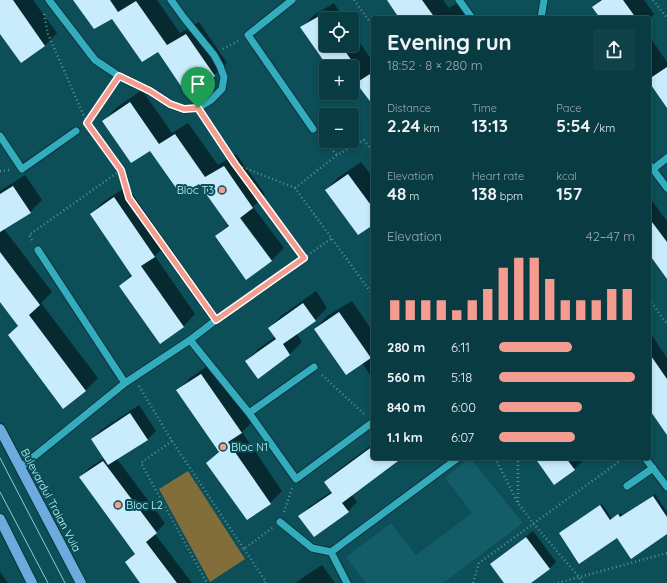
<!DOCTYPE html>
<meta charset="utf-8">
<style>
:root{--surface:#093b42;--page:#124249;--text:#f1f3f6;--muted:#99adb2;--line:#29555b;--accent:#f59c90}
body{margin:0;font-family:Quicksand,sans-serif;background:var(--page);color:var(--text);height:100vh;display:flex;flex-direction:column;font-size:15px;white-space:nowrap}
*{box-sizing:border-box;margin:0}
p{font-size:13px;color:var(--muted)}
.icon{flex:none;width:22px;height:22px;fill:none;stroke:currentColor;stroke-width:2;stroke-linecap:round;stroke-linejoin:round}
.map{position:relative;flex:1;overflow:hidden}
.panel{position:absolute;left:371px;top:16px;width:280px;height:444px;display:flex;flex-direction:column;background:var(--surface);border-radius:4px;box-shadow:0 2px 6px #0003,0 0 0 1px var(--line)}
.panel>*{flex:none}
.buttons{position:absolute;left:319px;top:12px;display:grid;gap:8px}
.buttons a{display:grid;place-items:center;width:40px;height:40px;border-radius:4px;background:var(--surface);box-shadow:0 2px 6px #0003,0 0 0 1px var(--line);font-size:20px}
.pin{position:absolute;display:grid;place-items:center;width:34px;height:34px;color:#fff;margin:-41px -17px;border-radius:50% 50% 50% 0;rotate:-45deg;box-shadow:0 0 4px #0007}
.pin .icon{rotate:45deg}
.round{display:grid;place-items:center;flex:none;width:42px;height:42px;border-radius:4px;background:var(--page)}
.head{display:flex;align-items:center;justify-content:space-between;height:68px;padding:0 16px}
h1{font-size:22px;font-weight:800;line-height:30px}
.metrics{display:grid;grid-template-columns:repeat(3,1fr);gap:6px;height:68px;padding:4px 16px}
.metrics div{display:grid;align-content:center}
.metrics b{font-size:17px;font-weight:800}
.metrics small{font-size:11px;font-weight:400}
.metrics p{font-size:11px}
.chart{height:112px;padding:8px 16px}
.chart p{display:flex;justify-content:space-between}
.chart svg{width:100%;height:72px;margin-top:4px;stroke:var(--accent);stroke-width:6}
ul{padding:0 16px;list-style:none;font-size:13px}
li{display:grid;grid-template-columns:64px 48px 1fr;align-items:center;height:30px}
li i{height:10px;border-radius:5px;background:var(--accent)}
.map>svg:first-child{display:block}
.built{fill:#125d67}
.green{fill:#826e3a}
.shadow{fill:#0007}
.building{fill:#c9ecfc}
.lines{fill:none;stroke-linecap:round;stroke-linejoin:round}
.minor-casing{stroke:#0d3238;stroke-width:9}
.major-casing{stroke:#0d3238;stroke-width:12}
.path{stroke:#549199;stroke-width:2.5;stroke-dasharray:1 3;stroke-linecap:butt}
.minor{stroke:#33adbd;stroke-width:7}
.major{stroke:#6babdd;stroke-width:10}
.tram{stroke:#93cad2;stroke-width:1}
.route-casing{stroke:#fff;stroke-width:8}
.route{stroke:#f59c90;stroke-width:5}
.poi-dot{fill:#f59c90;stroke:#0c4f58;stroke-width:1.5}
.labels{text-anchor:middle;stroke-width:4;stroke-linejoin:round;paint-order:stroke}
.poi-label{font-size:11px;fill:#c2f5fd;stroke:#0c4f58;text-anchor:start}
.street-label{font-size:11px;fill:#c2f5fd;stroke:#0c4f58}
</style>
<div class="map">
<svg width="667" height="583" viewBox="0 0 667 583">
<rect width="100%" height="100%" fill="#0c4f58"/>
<path class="built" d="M470,458L523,523L443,583H366L346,557L391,523L416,555L472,513L445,478Z"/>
<path class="green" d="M188,471L245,559L210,582L159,489Z"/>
<path class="shadow" d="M0,0H33L57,33L44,46L0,32Z
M74,0H157L180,33L199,22L227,63L214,75L159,51L113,18Z
M388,0H443L449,8L463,0L476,18H401Z
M600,0H644L654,14L649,20V18H601L593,7Z
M334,3L344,19H326V45H352V31L373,62V104L358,84L352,88V67H329L302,27L314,15Z
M649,36L667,62V107L649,80Z
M142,90L172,133L188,123L218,165L236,154L265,194L253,207L284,248L272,260L237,213L236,214L270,260H272L246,279L216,236L229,224L200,183L104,121L116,108Z
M361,162L373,178V226L326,190L339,177Z
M25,175L42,200L30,212L4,229L52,292L41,303L98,378L86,390L63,407L18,326L0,300V191Z
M127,186L167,244L155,256L195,314L183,327L120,286L132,274L91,214L103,202Z
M649,197L667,221V277L649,253Z
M316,291L327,308L315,320L296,333L302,342L290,354L258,377L246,361L258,349L275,337L269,328L281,316Z
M352,301L373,332V379L362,363L315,329L327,316Z
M649,331L667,358V433L649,407Z
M213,362L254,420L242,432L282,491L270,503L207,463L219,451L178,390L190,378Z
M139,405L156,431L147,440L117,459L165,523L155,534L192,583H142L126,562L135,553L80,477L89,468L104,458L92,439L101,430Z
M373,444V458H400L352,495L357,502L348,511L314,536L300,516L309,507L332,491L325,482L334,473Z
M538,458H586L574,469Z
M655,494L667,512V533L617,537L560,533L602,504L612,519L621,513L623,516Z
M533,531L556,562L549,569L529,583H505L491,565L498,558Z
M322,565L335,583H296L298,581Z
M0,572L8,583H0Z"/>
<path class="building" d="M0,0H13L45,46L21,63L0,34Z
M73,0H110L118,12L136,1L167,45L186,34L215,76L187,95L158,52L142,62L112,19L94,29Z
M387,0H422L435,18H399Z
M602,0H623L636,18H600L592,7Z
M321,15L326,22V45H341L356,67H328L300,27Z
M667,67V108L649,82V79Z
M373,72V105L356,83Z
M130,102L159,144L175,134L205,177L224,166L253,208L240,218L272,261L246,280L215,236L229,226L199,184L181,195L150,151L131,163L102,121Z
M348,174L373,208V225L358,235L325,190Z
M13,186L31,213L0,232V194Z
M114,197L155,257L141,266L184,327L160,344L119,286L132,276L90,214Z
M649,218L667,242V279L649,254Z
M0,252L40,305L29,315L86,391L63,409L8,335L18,326L0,302Z
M303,303L316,321L283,344L290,355L258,379L245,361L276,339L268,328Z
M339,312L371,358L346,375L314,329Z
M649,353L667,379V435L649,409Z
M201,374L242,433L228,442L271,504L247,520L206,463L219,452L176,390Z
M130,413L148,440L108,465L91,439Z
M373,446V458H402L342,503L349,512L314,537L298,516L332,493L324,482Z
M535,458H566L575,470L554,485Z
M103,461L157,533L146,542L177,583H140L125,562L135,554L79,477Z
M653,496L667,517V534L631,559L617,538L579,564L559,533L600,505L610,520L618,514L620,517Z
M526,537L550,569L531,583H504L490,564Z"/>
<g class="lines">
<defs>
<path id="minor" d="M49,0L95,60L119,76L150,91L170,104L184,109L198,108L211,100L222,89L224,77L220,66L214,55L184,18L171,0
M292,0L248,35L313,129
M459,0L472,18
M541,18L544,0
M0,136L22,169L76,131
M649,164L667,188
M653,169L667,158
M129,198L216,320L190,340
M38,250L125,383
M249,413L314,367
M645,458L667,487
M20,468L125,383L190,340L249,413L296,479L373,422
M627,486L653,468
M280,522L312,548L331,552
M347,583L331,552L458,458"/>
<path id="major" d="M0,429L81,583
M0,519L32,583"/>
</defs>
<use href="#minor" class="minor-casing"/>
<use href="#major" class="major-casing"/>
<path class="path" d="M354,0L373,26
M653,0L667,18
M44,14L48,34L87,123L121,170L126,187
M223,49L240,40
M204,116L235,163L304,258L224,314
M87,123L113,84
M320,136L337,155
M235,164L295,188L373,295
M0,171L9,170
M295,188L337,155L364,140L373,152
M32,240L29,235L121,170
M304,258L332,238
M649,299L667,324
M322,375L365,415
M139,386L172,441L244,549L272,528
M172,441L141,463L207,583
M495,458L518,503L533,523L579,577L583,583
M518,502V458
M284,512L292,488
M244,549L266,582L265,583
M473,583L479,563L624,458
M558,583L667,553"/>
<use href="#minor" class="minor"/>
<use href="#major" class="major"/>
<path class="tram" d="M0,458L65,583
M0,492L48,583"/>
</g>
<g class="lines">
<defs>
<path id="route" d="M119,76L150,91L170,104L184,109L198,108L235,164L304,258L216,320L129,198L121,170L87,123Z"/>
</defs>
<use href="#route" class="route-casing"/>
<use href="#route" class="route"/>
</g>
<g class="poi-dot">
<circle cx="222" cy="190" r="4"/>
<circle cx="223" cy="447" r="4"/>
<circle cx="118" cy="505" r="4"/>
</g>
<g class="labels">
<g class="poi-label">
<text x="214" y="194" text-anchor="end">Bloc T3</text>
<text x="231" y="451">Bloc N1</text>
<text x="126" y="509">Bloc L2</text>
</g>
<g class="street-label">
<text transform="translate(51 500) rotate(62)" y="4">Bulevardul Traian Vuia</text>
</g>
</g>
</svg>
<div class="buttons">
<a><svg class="icon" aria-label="locate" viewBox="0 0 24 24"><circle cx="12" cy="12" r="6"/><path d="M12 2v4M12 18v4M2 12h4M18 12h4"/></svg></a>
<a>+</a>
<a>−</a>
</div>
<div class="pin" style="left:198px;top:108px;background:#1e9e55"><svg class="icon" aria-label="arrive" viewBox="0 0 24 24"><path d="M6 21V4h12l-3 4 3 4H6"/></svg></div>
<section class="panel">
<div class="head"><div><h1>Evening run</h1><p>18:52 · 8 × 280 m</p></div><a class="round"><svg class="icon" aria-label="share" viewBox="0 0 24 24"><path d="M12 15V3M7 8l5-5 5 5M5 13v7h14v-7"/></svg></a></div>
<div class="metrics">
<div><p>Distance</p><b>2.24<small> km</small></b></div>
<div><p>Time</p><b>13:13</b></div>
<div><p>Pace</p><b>5:54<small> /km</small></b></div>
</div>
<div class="metrics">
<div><p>Elevation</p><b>48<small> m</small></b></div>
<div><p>Heart rate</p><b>138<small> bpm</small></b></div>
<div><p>kcal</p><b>157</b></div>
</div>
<div class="chart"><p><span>Elevation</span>42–47 m</p>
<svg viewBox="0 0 160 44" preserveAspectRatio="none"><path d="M5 44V32M15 44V32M25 44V32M35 44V32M45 44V38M55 44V32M65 44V25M75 44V12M85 44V6M95 44V6M105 44V19M115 44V32M125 44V32M135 44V32M145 44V25M155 44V25"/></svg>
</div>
<ul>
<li><b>280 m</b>6:11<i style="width:54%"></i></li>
<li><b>560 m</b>5:18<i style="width:100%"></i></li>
<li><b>840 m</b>6:00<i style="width:61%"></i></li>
<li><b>1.1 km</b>6:07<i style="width:56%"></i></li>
</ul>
</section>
</div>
